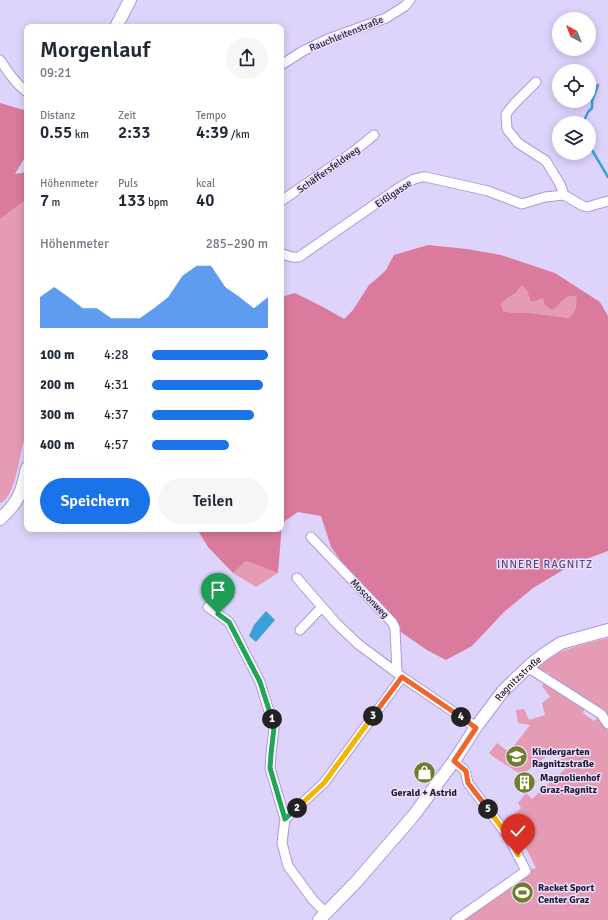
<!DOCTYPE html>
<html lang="de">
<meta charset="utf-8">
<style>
:root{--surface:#fff;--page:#f6f6f7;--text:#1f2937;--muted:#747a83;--accent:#1a73e8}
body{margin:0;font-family:Signika,sans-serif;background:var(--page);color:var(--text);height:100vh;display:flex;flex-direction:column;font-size:15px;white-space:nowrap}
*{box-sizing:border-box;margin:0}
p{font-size:13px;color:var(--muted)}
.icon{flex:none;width:22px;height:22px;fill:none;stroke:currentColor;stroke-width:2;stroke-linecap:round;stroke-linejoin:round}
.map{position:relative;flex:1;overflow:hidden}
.panel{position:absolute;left:24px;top:24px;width:260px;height:508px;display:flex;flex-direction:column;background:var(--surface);border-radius:8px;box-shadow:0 2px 10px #0003}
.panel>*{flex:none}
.needle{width:26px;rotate:318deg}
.tools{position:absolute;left:552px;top:12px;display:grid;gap:8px}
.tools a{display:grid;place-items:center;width:44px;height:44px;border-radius:50%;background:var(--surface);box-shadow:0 2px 10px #0003;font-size:20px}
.pin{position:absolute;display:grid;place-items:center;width:34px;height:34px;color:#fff;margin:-41px -17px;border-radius:50% 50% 50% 0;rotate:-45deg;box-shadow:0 0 4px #0007}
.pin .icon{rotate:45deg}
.km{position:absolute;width:20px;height:20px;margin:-10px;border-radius:50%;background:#222;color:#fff;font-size:11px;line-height:20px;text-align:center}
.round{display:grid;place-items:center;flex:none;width:42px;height:42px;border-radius:21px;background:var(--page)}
.headline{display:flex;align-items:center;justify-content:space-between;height:68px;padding:0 16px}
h1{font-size:22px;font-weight:600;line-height:30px}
.metrics{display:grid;grid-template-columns:repeat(3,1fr);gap:6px;height:68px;padding:4px 16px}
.metrics div{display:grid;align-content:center}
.metrics b{font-size:17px;font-weight:600}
.metrics small{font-size:11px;font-weight:400}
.metrics p{font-size:11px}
.chart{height:112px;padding:8px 16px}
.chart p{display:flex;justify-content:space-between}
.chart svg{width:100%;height:72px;margin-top:4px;fill:var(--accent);opacity:.7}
.action{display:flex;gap:8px;margin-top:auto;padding:8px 16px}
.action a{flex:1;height:46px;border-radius:24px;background:var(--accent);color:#fff;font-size:16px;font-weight:600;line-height:46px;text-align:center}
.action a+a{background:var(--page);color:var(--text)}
ul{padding:0 16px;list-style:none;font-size:13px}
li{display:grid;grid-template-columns:64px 48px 1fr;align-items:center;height:30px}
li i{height:10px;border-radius:5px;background:var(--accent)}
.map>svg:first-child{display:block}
.green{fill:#e49bb3}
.forest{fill:#da7a9c;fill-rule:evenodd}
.water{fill:#3d9fd9}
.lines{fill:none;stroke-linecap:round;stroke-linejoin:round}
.stream{stroke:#3d9fd9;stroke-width:2.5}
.minor-casing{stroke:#ad99da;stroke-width:11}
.major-casing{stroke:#ad99da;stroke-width:14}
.minor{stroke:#fff;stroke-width:9}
.major{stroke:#fff;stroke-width:12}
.split-1-casing{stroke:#fff;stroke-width:8}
.split-2-casing{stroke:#fff;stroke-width:8}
.split-3-casing{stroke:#fff;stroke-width:8}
.split-4-casing{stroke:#fff;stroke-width:8}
.split-5-casing{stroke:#fff;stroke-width:8}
.split-6-casing{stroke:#fff;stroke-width:8}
.split-1{stroke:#22a559;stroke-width:5}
.split-2{stroke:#22a559;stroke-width:5}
.split-3{stroke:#f5b400;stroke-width:5}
.split-4{stroke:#f0652b;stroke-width:5}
.split-5{stroke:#f0652b;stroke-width:5}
.split-6{stroke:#f5b400;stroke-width:5}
.labels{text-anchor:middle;stroke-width:3;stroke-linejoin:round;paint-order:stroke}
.street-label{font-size:10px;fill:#201830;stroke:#eae2fe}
.poi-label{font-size:10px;font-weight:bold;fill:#201830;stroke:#eae2fe;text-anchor:start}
.neighbourhood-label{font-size:11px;letter-spacing:1px;fill:#59457e;stroke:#eae2fe}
</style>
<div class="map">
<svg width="608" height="920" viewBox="0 0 608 920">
<rect width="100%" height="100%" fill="#ded3fb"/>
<path class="green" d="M27,199V434C25,438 23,443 22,448C18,463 15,495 1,503L0,502V219Z
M522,285C533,295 547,299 560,303L565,297L576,296C577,305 576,312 569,318L530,313H514L503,311L501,304L507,298L515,294Z
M246,561L278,573L256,587L233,573Z
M608,638V718L601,709L552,679L548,672C542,672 540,672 538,667C551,651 588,643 608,638Z
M544,683L585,707L583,713L594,721L599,717L608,730V920H456L526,871L536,868L523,842L521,841L514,828L508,819L521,808L518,803L526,793L532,799L565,769L559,761L561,759L554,750L522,775L498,760L489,753L497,743L509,752L530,725L518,723L516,710L524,709L529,720L545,715L542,703L550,697L542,686Z"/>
<path class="forest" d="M0,103L27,111V154L15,174L27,172V199L0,219Z
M428,245L467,249L501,255L555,273L600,302L608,316V551L573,564L533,588L504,612L472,646L446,660L427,650L395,628L371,594L342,562L331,547L321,516L298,512L282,523L278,573L246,561L233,573L208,547L197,529H281V297L295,293L323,307L344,319L353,310L369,285L382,274L386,270L394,255ZM522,285L527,290L531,302L543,298L545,305L552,310L560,303L566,297L576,296C577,305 576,312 569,318L530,313H514L503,311L501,304L507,298L515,294Z"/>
<path class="water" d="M266,611L275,620L256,642L249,636L254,625Z"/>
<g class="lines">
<path class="stream" d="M583,123L588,112L592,108V101L598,85
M589,145L608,177"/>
<defs>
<path id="minor" d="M0,60C8,72 16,84 27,92
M281,65L303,51L328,39L386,18L405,6L410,0
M536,82L515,103L506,114L507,129L518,143L546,161L560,184L564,195
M281,201L353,152L374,135
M281,253C287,256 292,258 299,257L397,189L414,179L422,177H426L488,191L522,204L545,197L564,195L583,206L587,207L608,201
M311,537L392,622L395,628L397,673
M297,578L336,623L358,644L401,676
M208,607L229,622L260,682L274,728L271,754L270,768L285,819L282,843L288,866L313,900L326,913
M300,630L322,607
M529,666L532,670L601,714L608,724
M454,761L465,771L468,783L508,836L526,871L456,920
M285,819L324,783L402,677L476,727"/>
<g id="major">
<path d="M116,27L130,0"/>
<path d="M0,519C19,502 22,492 27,468"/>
<path id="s1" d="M319,920L357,881L414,815L454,761L476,727L503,691L529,666L544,654L561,643L608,630"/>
</g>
</defs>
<use href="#minor" class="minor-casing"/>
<use href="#major" class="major-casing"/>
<use href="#minor" class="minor"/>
<use href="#major" class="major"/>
</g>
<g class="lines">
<defs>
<path id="split-1" d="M218,614L229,622L260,682L272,719"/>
<path id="split-2" d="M272,719L274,728L271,754L270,768L285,819L297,808"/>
<path id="split-3" d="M297,808L324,783L373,716"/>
<path id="split-4" d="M373,716L402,677L461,717"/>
<path id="split-5" d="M461,717L476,728L454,761L466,771L468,783L488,809"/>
<path id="split-6" d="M488,809L508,836L518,855"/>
</defs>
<use href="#split-1" class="split-1-casing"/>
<use href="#split-2" class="split-2-casing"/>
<use href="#split-3" class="split-3-casing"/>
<use href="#split-4" class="split-4-casing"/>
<use href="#split-5" class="split-5-casing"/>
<use href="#split-6" class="split-6-casing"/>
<use href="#split-1" class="split-1"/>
<use href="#split-2" class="split-2"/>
<use href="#split-3" class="split-3"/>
<use href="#split-4" class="split-4"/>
<use href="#split-5" class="split-5"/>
<use href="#split-6" class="split-6"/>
</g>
<defs>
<symbol id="school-disc" viewBox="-11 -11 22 22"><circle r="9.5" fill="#707e2c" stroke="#eae2fe"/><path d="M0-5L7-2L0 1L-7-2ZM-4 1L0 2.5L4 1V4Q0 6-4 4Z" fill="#fff"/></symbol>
<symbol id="shop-disc" viewBox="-11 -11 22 22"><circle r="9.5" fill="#707e2c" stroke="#eae2fe"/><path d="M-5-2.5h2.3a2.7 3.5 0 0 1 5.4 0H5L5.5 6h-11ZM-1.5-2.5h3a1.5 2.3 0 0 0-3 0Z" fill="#fff"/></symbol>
<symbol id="building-disc" viewBox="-11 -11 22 22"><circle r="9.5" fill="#707e2c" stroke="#eae2fe"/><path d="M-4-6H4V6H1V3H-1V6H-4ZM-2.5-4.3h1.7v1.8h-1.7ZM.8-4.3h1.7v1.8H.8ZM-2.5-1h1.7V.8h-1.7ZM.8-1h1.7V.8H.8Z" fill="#fff"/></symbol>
<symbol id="stadium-disc" viewBox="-11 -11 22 22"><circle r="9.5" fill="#707e2c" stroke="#eae2fe"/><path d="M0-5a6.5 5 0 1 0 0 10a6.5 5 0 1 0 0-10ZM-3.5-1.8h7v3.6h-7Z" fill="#fff"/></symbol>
</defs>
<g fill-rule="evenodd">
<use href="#school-disc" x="504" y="744" width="25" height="25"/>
<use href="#shop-disc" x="412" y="760" width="25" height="25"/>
<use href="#building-disc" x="512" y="770" width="25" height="25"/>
<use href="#stadium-disc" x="510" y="880" width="25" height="25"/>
</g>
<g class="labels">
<g class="street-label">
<text transform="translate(346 33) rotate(-22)" y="4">Rauchleitenstraße</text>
<text transform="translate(328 169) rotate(-35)" y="4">Schäffersfeldweg</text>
<text transform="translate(393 193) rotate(-34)" y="4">Eißlgasse</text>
<text transform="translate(370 598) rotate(46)" y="4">Mosconweg</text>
<text dy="4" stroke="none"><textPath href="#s1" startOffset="314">Ragnitzstraße</textPath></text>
</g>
<g class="poi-label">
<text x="532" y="755">Kindergarten<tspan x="532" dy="12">Ragnitzstraße</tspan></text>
<text x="540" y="781">Magnolienhof<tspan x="540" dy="12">Graz-Ragnitz</tspan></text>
<text x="424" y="796" text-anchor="middle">Gerald + Astrid</text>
<text x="538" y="891">Racket Sport<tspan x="538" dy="12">Center Graz</tspan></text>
</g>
<g class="neighbourhood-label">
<text x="545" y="568">INNERE RAGNITZ</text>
</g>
</g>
</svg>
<div class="tools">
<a><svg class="needle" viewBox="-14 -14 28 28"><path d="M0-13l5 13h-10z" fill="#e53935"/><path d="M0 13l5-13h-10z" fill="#747a83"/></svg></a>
<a><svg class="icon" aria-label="locate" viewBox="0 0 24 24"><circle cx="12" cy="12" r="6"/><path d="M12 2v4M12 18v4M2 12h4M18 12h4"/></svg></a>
<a><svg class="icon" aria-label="layers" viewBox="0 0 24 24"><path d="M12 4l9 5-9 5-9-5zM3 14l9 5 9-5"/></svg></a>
</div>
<div class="pin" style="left:218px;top:614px;background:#1e9e55"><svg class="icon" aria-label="arrive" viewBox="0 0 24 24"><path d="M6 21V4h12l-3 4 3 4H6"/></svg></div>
<div class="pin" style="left:518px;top:855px;background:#d93025"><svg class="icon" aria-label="check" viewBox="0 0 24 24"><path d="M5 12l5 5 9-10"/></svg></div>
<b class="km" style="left:272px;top:719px">1</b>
<b class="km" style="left:297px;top:808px">2</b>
<b class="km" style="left:373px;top:716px">3</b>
<b class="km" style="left:461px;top:717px">4</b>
<b class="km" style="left:488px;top:809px">5</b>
<section class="panel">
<div class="headline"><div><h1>Morgenlauf</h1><p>09:21</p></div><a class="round"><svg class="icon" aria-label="share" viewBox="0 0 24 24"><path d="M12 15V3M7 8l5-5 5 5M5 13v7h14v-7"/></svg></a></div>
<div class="metrics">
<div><p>Distanz</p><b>0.55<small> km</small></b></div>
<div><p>Zeit</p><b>2:33</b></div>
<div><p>Tempo</p><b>4:39<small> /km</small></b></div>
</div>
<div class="metrics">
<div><p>Höhenmeter</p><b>7<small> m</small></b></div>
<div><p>Puls</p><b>133<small> bpm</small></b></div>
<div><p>kcal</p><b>40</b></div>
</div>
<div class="chart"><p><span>Höhenmeter</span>285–290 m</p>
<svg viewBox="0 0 160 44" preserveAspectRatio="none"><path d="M0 44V25L10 19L20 25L30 32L40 32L50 38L60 38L70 38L80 32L90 25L100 12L110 6L120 6L130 19L140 25L150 32L160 25V44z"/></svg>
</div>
<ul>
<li><b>100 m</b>4:28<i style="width:100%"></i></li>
<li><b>200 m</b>4:31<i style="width:96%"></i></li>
<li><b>300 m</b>4:37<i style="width:88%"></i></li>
<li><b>400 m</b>4:57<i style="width:66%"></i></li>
</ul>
<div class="action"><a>Speichern</a><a>Teilen</a></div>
</section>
</div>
